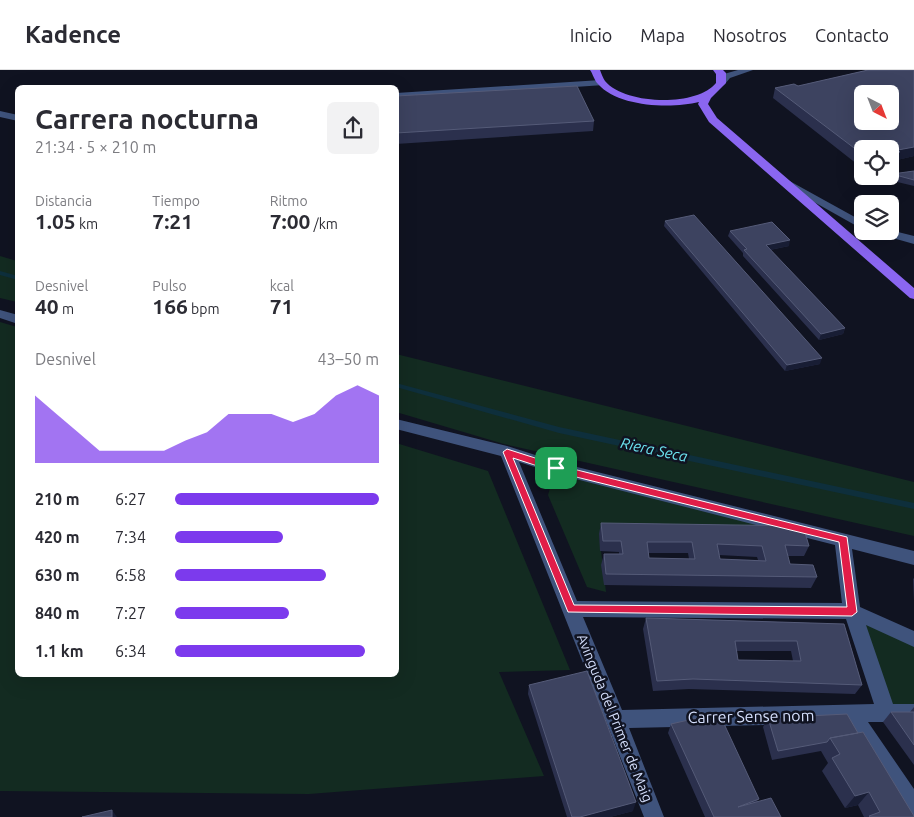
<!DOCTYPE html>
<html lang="es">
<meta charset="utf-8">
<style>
:root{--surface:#fff;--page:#f2f2f3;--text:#2b2b33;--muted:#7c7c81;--line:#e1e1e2;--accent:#7c3aed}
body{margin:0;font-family:Ubuntu,sans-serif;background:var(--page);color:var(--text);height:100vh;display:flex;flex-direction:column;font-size:19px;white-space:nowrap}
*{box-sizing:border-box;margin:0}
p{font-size:16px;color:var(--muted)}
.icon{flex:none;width:28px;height:28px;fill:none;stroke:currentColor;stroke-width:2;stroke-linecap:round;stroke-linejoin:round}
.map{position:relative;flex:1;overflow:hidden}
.side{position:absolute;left:15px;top:15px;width:384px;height:592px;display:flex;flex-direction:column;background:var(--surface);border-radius:8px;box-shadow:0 5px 20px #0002}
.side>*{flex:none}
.needle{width:32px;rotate:138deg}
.controls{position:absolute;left:854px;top:15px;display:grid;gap:10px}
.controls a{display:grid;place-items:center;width:45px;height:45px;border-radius:8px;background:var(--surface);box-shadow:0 5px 20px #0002;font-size:25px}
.pin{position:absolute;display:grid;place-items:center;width:42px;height:42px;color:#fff;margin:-21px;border-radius:10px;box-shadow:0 2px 8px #0006}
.round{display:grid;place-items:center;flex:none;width:52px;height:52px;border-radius:8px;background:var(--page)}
.summary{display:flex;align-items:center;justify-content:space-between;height:85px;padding:0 20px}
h1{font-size:28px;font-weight:700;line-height:38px}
.figures{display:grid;grid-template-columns:repeat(3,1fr);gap:8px;height:85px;padding:5px 20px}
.figures div{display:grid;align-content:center}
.figures b{font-size:21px;font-weight:700}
.figures small{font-size:14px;font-weight:400}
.figures p{font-size:14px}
.chart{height:140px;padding:10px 20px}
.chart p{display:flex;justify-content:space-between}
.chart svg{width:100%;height:90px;margin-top:5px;fill:var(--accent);opacity:.7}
ul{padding:0 20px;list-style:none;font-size:16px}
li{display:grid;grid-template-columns:80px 60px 1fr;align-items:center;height:38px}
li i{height:12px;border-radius:6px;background:var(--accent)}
header{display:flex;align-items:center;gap:30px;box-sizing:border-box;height:70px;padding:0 25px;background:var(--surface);border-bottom:1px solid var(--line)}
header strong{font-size:24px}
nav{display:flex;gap:28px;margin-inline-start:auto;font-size:18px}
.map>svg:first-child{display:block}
.green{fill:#132b21}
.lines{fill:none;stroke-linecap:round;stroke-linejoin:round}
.stream{fill:#0e2f3c;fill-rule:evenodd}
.minor{fill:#3f537c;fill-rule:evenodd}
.major{fill:#8a66f0;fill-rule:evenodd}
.wall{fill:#2b304d;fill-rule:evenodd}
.shaded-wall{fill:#181d34}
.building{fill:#3d4360;stroke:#555b78;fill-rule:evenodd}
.route{fill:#e11d48;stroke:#fff;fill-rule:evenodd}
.labels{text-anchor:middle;stroke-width:5;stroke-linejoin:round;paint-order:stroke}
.street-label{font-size:14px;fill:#d4defb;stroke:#101321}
.water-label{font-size:15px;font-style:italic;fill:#6ce4f1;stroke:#101321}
.near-street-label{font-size:16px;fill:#d4defb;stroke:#101321}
</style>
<header>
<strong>Kadence</strong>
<nav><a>Inicio</a><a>Mapa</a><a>Nosotros</a><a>Contacto</a></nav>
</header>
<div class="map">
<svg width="914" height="747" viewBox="0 0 914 747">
<rect width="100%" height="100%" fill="#101321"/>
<path class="green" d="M0,186L17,191V232L0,228Z
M0,252L17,257L18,605H396V373L488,401L570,600L499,602L544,706L309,724L0,721Z
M396,284L914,412V466L504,374L396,342Z
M556,398L810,466L599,464L606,522L587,517L548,425Z
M852,541L914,569V643H886Z"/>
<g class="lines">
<path class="stream" d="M0,201L18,206V210L0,205Z
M396,313L559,357L914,433V439L559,363L396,317Z"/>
<path class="minor" d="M738,0H753L730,8L724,15L721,16L716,13L724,4Z
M601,10L604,11V15L396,29V23Z
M0,41L18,45V51L0,47Z
M786,109L862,151V159L782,114L781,112Z
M890,160L914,166V174L875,163L873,161Z
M0,240L18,245V254L0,248Z
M396,349L507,376L557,392L914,481V495L852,479L860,537L914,561V577L866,555L893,634H914V652H868L914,719V747L907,744L846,653L629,658L664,747H644L501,386L396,359ZM519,392L556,404L835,475L842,533L577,531ZM583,547L846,549L874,634L622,640Z"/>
<path class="major" d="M590,0H600C601,3 603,8 605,11C625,35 697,37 716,13V4L713,0H723L726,3V13L711,28L708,34L717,48L914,218V229L910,228L709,52L698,34L699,32C671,39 618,37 598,14C594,10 593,4 590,0Z"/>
</g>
<path class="wall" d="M868,0H914V86L897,90L896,92L890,94V79H862V98L773,28L775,18L794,14L798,16ZM862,24H890V51H862Z
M396,26L594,51L593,61L396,74Z
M914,101V116L889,110L892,104Z
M665,151L820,294L785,301L664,156Z
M730,161L789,176L770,180L845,258L843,264L819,270L743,186V183L728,166Z
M601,453L809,476L804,486H788L790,494L817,507L811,518L604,515L601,495L604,484H619V482L600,481L599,464ZM648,483H688L689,489L649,488ZM719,485L757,487L758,490L720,489Z
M914,508V531L913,509Z
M646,548L844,554L862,615L855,624L689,619L653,621L643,559ZM737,581H791L793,591L738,590Z
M529,615L633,741L610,747H567L528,624Z
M914,637V695L883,652L891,642H910Z
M768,648L858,663L914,747H864L858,735L845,738L822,701L828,693L821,681L772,690L763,657Z
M671,654L759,729L757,731L781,747H705L668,663Z"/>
<path class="shaded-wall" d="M914,77V86L897,90L896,92L890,94V84L898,80Z
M790,170L789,176L764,181L766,175Z
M845,258L843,264L819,270L821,264Z
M822,288L820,294L785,301L787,295Z
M869,722L858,735L845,738L855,726Z
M636,732L633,741L610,747H580Z
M112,740L117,747H112Z"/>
<path class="building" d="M868,0H914V77L898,80L900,82L890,84V79H862V84L775,18L794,14L798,16ZM862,24H890V51H862Z
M577,16L594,51L396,63V26Z
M914,101V110L892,104Z
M694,145L822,288L787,295L665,151Z
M772,152L790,170L766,175L845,258L821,264L744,180L747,179L730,161Z
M601,453L803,456L809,476L785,475L790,494L813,495L817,507L606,504L604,484H623L621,471H603ZM647,472H692L695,489L649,488ZM717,474L762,476L766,491L720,489Z
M646,548L844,554L862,615L693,609L657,611ZM735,571H797L801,591L738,590Z
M587,601L636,732L580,747H572L529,615Z
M891,642H914V675Z
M719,643L759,729L738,737L771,728L781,747H714L671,654Z
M847,644L858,663L830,668L827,672L778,681L768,648Z
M863,662L914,746V747H870L869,746L880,742L869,722L855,726L832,688L840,684L830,668Z
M112,740V747H82Z"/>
<path class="route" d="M507,379L557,395L847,467L857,542L852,546L568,542L503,382ZM513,388L556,402L839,472L847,537L574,535Z"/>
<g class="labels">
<g class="street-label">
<text transform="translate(615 648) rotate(68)" y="5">Avinguda del Primer de Maig</text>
</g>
<g class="water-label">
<text transform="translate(654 380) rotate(12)" y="5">Riera Seca</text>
</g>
<g class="near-street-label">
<text transform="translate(751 646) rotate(-1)" y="6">Carrer Sense nom</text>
</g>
</g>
</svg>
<div class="controls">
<a><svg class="needle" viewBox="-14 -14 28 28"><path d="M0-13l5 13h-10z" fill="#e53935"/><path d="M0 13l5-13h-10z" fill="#7c7c81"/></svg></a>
<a><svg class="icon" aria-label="locate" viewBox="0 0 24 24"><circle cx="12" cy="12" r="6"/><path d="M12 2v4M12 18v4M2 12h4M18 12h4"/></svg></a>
<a><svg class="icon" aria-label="layers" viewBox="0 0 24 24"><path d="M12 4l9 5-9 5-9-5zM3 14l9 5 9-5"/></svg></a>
</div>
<div class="pin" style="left:556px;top:398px;background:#1e9e55"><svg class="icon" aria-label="arrive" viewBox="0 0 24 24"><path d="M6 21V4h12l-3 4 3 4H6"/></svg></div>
<section class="side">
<div class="summary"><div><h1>Carrera nocturna</h1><p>21:34 · 5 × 210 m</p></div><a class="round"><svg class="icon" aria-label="share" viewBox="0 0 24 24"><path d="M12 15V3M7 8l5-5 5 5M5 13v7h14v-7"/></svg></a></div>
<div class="figures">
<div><p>Distancia</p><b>1.05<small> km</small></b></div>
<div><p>Tiempo</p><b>7:21</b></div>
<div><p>Ritmo</p><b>7:00<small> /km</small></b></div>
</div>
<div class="figures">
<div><p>Desnivel</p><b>40<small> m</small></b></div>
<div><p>Pulso</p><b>166<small> bpm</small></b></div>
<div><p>kcal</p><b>71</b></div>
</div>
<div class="chart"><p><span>Desnivel</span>43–50 m</p>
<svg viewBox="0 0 160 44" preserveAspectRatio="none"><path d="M0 44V11L10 20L20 29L30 38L40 38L50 38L60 38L70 33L80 29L90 20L100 20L110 20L120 24L130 20L140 11L150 6L160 11V44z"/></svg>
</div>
<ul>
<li><b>210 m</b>6:27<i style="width:100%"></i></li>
<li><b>420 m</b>7:34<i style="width:53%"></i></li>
<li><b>630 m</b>6:58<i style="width:74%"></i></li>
<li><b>840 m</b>7:27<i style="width:56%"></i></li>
<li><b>1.1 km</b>6:34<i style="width:93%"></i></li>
</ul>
</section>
</div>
